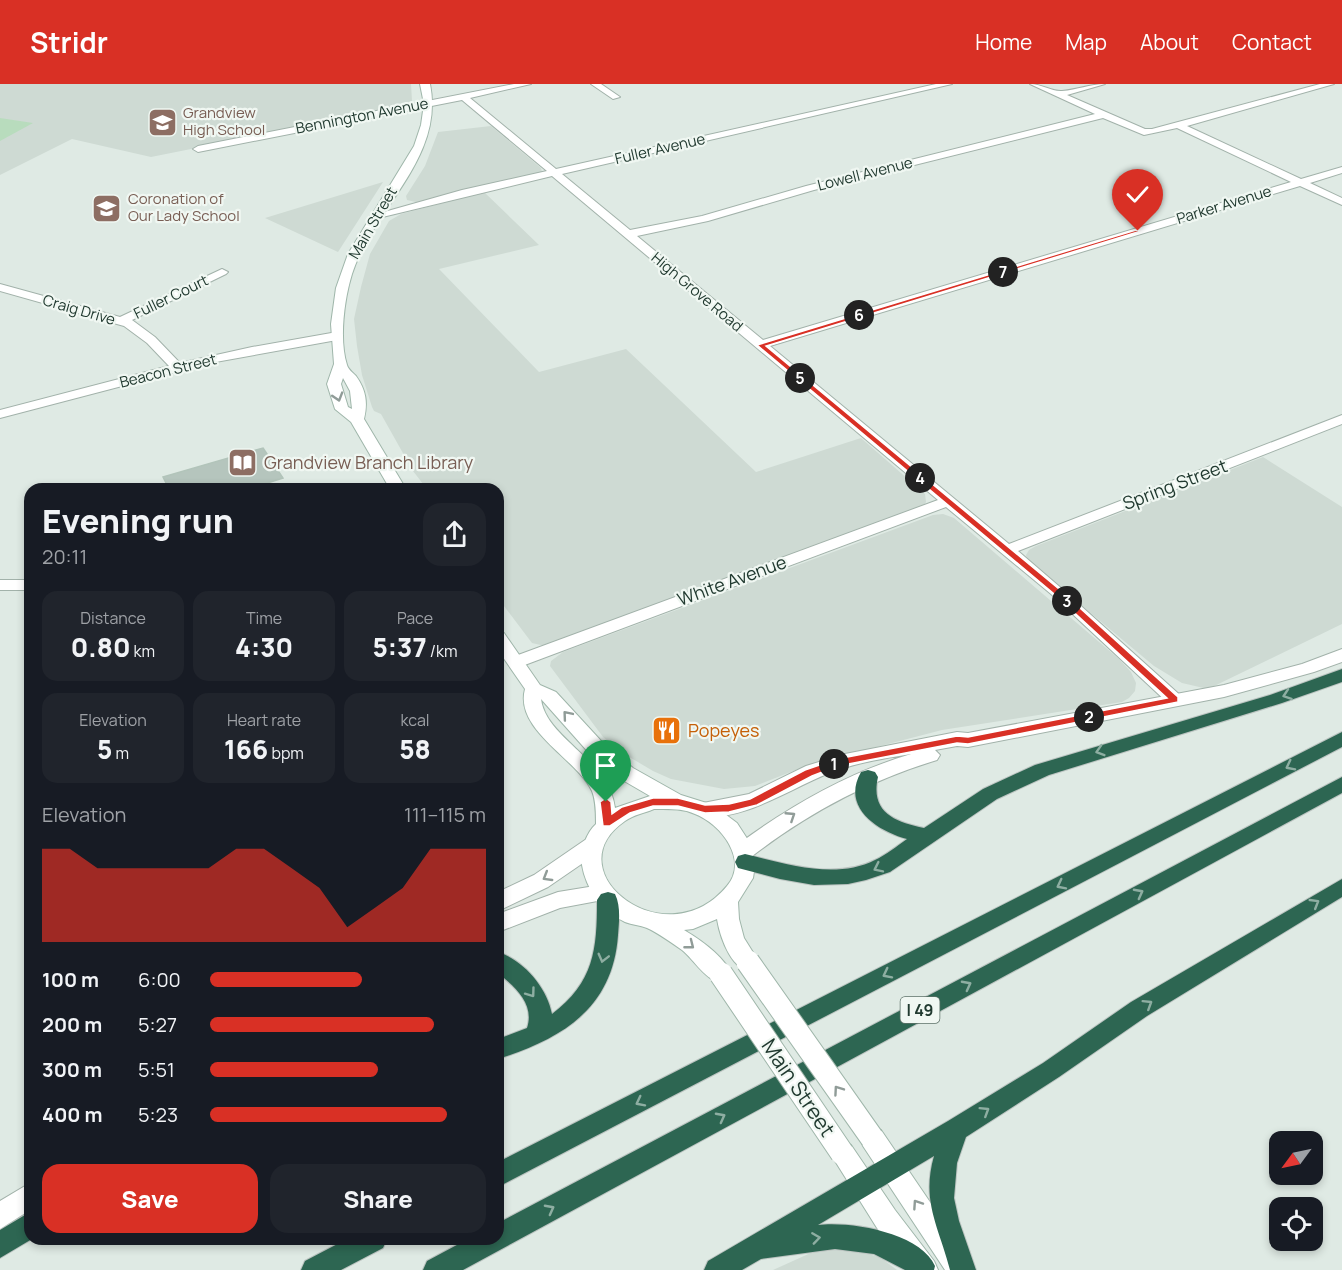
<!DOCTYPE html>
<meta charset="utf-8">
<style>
:root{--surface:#171b24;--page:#20242c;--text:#f1f3f6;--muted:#9ea1a6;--accent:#d93025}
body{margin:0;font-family:Manrope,sans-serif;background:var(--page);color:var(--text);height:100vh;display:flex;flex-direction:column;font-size:22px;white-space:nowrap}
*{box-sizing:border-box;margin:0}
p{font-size:20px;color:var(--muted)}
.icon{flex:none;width:33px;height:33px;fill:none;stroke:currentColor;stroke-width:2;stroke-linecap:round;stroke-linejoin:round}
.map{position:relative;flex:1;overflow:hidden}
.side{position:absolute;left:24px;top:399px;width:480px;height:762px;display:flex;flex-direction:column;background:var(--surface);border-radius:18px;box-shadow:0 3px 9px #0003}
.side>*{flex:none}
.needle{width:39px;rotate:237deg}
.buttons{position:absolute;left:1269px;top:1047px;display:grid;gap:12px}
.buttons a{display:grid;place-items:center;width:54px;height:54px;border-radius:12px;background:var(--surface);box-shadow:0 3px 9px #0003;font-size:30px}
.pin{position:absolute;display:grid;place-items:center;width:51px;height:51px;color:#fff;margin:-62px -26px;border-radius:50% 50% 50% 0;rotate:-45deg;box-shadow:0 0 6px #0007}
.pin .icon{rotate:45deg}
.km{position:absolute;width:30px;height:30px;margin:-15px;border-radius:50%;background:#222;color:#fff;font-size:16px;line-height:30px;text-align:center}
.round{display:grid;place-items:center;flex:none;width:63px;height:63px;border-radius:18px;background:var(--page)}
.headline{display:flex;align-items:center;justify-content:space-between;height:102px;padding:0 18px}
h1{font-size:33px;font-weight:800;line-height:45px}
.stats{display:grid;grid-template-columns:repeat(3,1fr);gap:9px;height:102px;padding:6px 18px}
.stats div{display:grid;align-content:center;border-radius:15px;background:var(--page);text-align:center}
.stats b{font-size:26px;font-weight:800}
.stats small{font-size:16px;font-weight:400}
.stats p{font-size:16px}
.chart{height:168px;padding:12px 18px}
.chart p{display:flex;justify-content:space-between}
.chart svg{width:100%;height:108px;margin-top:6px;fill:var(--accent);opacity:.7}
.cta{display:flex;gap:12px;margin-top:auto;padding:12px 18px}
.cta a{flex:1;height:69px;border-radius:18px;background:var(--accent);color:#fff;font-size:24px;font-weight:800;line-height:69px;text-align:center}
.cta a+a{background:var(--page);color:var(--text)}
ul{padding:0 18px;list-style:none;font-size:20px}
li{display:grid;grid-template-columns:96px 72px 1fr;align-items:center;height:45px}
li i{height:15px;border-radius:8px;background:var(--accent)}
header{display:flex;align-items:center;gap:36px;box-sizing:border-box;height:84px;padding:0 30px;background:var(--accent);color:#fff}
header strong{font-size:28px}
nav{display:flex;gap:33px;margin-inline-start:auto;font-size:21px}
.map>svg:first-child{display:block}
.built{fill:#cedad3}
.green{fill:#b8dcbd}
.building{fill:#b5c5bd;stroke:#b2c4ba;stroke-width:1.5}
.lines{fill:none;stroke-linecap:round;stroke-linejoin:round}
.minor-casing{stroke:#a2b2aa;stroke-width:2}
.tertiary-casing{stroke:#a2b2aa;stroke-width:2}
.secondary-casing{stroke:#9fb6aa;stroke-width:2}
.motorway-casing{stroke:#bcc4c1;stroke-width:2}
.minor{fill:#fff;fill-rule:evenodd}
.tertiary{fill:#fff;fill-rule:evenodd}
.secondary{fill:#fff;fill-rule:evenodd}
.motorway{fill:#2d6652;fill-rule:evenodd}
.secondary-bridge-casing{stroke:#9fb6aa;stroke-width:25;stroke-linecap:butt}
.secondary-bridge{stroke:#fff;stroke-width:23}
.oneway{stroke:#909c98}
.oneway2{stroke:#8eaea2}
.route{fill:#d93025;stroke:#fff;stroke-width:1.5}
.labels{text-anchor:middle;stroke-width:4.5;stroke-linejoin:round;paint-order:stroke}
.far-education-label{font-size:15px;fill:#785e54;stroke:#f0f7f2;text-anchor:start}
.far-street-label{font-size:15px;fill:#213a30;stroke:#f0f7f2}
.shield{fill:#f0f7f2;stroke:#5f736a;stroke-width:1.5}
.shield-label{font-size:16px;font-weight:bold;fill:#213a30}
.education-label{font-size:18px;fill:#785e54;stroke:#f0f7f2;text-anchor:start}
.street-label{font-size:18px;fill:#213a30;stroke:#f0f7f2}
.food-label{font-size:18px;fill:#c56008;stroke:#f0f7f2;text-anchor:start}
.near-street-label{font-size:21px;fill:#213a30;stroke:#f0f7f2}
</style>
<header>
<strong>Stridr</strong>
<nav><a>Home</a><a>Map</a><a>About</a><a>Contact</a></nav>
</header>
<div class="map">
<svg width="1342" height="1186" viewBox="0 0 1342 1186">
<rect width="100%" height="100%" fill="#dfeae4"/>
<path class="built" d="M0,0H411L412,17L405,22L151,73L72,55L0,91Z
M491,42L541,84L542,88L420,119L407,116L406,112L425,82L438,48Z
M383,98L338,168L265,134Z
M484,108L539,161L439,185L539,288L626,265L756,388L861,354L925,410L926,418L924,422L545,562L532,559L498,514V405H427L413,387L381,330L374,327L372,323L362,291L357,262L354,235L361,203L370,170L389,137L401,130Z
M1263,373L1342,423V540L1208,605L1182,599L1154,582L1027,476L1026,471L1029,466L1036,462Z
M943,430L954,434L1119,575L1131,588L1136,599L1135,607L1129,614L1122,618L942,646L811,680L755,702L724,705L671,695L653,687L621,668L603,653L550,582L551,577L563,568L933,431Z
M835,1163L857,1166L881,1174L897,1186H773L815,1167Z"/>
<path class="green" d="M0,34L33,39L0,57Z"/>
<path class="building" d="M263,364L283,394L248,405H169L163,393Z"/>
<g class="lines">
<defs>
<path id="minor" d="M514,0H531L470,14L556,85L936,0H952L562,90L630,146L702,132L806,102L1095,30L1030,0C1041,0 1053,8 1062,7C1077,6 1090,0 1105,0L1067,11L1145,45H1152L1320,0H1334L1187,42L1301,95L1342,83V89L1310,99L1342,114V121L1300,102L770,262L1009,460L1342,331V340L1018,467L1061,504L1181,612L1183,616L1181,620H1169L1051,510L946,423L522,582H510L508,578L510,574L938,416L552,92L370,136V132L462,106L547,87L462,16L198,68L193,65L198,62ZM1103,34L1144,51L1177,44L1291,98L763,256L637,152L708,137L814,106Z
M591,0H601L620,13L613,15Z
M222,185L228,188L226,190L132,236L155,253L180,279L252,263L337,248L343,252L337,256L210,279L0,334V326L169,282L147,259L124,242L0,207V200L120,233Z
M0,496H30V506H0Z"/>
<path id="tertiary" d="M1342,565V578L1314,588L1224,613L968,663L957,662L935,666L940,671L937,676C868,697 808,729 751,773L744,775L737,773L734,767L737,761C790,722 847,689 911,670C886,674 861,678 838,686C799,698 739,743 698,730L695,725L698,720L749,710L806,682L845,670L957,648L968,649L1224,601L1302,580Z
M592,754L599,756L602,762L599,768L548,803L498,827V808L534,791L585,756Z
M601,801L608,803L612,809L608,815L560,824L498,848V830L558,808Z
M30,1099V1126L0,1145V1117Z"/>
<path id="secondary" d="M420,0H430C445,75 373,124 352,190C344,216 339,256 347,281C348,285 353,289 356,292C366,306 368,318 364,335L406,405H390L351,338L335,325L327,300L334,280L331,240L336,204L348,170L414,62L421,41L424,20ZM343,294L350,307L352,325L348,323L341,300Z
M498,547L504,549L540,601L556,608L603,659L633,684L681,711L713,721L737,739L748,756L755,781L753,794L738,818L739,835L744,854L759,878L756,885C733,893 720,853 717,835L693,845L684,846C701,856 723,872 732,890L729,897C709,904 696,877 682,866C672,859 658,849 647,844C640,841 632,841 625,838C602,827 586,805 582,781C580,767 586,749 596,740C596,729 596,717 592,707C577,675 514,646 525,605L498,566ZM541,615L589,669L619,694L650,712L615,724C609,675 546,655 541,615ZM654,725C668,725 682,724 695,730C721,740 749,776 727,802C666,876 552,787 625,737C633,731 645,729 654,725Z
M872,1043L881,1046L970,1177L974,1186H945L863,1062L860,1054L863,1046Z
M842,1057L851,1061L895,1126L934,1177L938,1186H909L877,1144L830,1069L833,1061Z"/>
<path id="motorway" d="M1342,585V598L1282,619L1049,691L997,715L890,788L866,796L848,800L814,801L780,795L738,784L735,778L738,772L745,770C785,780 836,796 875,776C886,771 897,762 907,755C877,747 841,723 861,688L868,686L875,688L878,693C870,728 894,738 924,744L983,705L1035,681L1270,611Z
M1342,648V663L498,1103V1078Z
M1342,693V709L463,1186H423L427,1177L468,1155H498V1139Z
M1342,795V813L1147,932L1059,993L966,1053L957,1079L954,1114L959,1137L976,1186H950C939,1143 921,1118 934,1072L818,1141C851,1137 921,1149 935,1182L934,1186H905L874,1170L835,1165L761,1175L742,1186H704L708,1177L948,1037L1043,979L1131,918Z
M608,808L615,810C621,822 619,838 618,851C613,925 561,955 498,975V955L527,944C535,920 515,903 498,889V868C523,876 547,903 552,930C594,898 597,866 597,816L601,810Z
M30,1128L32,1155L0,1174V1146Z
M347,1155H387L383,1164L341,1186H301L305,1177Z"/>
</defs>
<use href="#minor" class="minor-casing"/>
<use href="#tertiary" class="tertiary-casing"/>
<use href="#secondary" class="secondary-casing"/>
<use href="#motorway" class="motorway-casing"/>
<use href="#minor" class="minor"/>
<use href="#tertiary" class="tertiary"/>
<use href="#secondary" class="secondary"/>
<use href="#motorway" class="motorway"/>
<defs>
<path id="secondary-bridge" d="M748,878L872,1054
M721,890L842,1069"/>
</defs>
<use href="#secondary-bridge" class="secondary-bridge-casing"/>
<use href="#secondary-bridge" class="secondary-bridge"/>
</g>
<defs><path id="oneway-chevron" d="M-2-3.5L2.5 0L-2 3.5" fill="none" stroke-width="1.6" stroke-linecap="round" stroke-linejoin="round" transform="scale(1.5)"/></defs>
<g class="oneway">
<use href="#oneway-chevron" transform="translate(338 313) rotate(73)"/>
<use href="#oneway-chevron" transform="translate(567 631) rotate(-130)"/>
<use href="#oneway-chevron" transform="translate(791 732) rotate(-33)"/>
<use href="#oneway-chevron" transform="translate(547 793) rotate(149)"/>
<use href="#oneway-chevron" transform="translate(690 861) rotate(38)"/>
<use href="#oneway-chevron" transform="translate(838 1006) rotate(-125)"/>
<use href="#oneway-chevron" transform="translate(917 1120) rotate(-124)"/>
</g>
<g class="oneway2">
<use href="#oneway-chevron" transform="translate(1287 611) rotate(161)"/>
<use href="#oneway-chevron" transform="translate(1100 667) rotate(163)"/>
<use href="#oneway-chevron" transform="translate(1290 682) rotate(153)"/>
<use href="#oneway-chevron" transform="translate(878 784) rotate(154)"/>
<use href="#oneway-chevron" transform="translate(1061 801) rotate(153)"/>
<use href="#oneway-chevron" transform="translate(1139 809) rotate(-28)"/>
<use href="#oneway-chevron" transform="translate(1315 819) rotate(-31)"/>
<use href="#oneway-chevron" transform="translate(603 874) rotate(104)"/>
<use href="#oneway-chevron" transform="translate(887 890) rotate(153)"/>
<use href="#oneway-chevron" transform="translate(967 901) rotate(-28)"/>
<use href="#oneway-chevron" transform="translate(531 909) rotate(54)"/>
<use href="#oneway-chevron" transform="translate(1148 920) rotate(-32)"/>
<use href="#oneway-chevron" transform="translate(640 1018) rotate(153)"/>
<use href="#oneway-chevron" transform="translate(985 1027) rotate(-32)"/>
<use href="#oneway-chevron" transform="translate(721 1033) rotate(-28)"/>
<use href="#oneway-chevron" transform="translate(550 1125) rotate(-28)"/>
<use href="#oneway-chevron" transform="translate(816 1154) rotate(-8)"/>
</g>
<path class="route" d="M1136,146L1141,147L766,262L1059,505L1178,613V618L968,660L957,659L838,682L812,692L757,721L729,728L705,729L678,722H653L630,729L610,742H603L600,718L606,714L611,718L612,730L622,723L653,714H678L705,721L729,720L750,715L805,686L837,675L957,652L968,653L1167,614L1053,509L757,261Z"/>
<defs>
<symbol id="school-square" viewBox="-11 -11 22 22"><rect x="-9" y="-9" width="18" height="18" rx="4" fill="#8d6e63" stroke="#f0f7f2"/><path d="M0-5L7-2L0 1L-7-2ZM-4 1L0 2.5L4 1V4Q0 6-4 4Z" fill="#fff"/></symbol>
<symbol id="library-square" viewBox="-11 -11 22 22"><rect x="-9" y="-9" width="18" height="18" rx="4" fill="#8d6e63" stroke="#f0f7f2"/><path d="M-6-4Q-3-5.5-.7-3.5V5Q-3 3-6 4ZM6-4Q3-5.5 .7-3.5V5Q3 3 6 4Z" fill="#fff"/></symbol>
<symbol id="restaurant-square" viewBox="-11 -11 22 22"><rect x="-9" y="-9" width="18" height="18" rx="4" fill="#e8710a" stroke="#f0f7f2"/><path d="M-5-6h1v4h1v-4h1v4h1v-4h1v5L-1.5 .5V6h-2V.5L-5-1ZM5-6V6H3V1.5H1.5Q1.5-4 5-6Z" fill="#fff"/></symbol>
</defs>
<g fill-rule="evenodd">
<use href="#school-square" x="146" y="22" width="33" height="33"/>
<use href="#school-square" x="90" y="108" width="33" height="33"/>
<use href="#library-square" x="226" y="362" width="33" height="33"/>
<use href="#restaurant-square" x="650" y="630" width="33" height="33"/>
</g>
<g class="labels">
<g class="far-education-label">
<text x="183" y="34">Grandview<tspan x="183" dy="17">High School</tspan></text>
<text x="128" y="120">Coronation of<tspan x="128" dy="17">Our Lady School</tspan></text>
</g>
<g class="far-street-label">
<text transform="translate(362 32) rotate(-11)" y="5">Bennington Avenue</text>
<text transform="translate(660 65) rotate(-13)" y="5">Fuller Avenue</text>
<text transform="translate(865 90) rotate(-14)" y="5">Lowell Avenue</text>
<text transform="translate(1224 121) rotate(-17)" y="5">Parker Avenue</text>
<text transform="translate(373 139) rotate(-60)" y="5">Main Street</text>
<text transform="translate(697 208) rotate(40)" y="5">High Grove Road</text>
<text transform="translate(171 213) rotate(-26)" y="5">Fuller Court</text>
<text transform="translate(79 226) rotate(16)" y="5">Craig Drive</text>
<text transform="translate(168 287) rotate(-14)" y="5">Beacon Street</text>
</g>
<rect class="shield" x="900.5" y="913" width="39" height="26" rx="4.5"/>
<g class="shield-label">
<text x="920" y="932">I 49</text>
</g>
<g class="education-label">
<text x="264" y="385">Grandview Branch Library</text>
</g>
<g class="street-label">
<text transform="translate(1175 401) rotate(-21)" y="6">Spring Street</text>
<text transform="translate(732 497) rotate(-20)" y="6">White Avenue</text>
</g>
<g class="food-label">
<text x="688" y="653">Popeyes</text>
</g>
<g class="near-street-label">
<text transform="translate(798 1004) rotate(56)" y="7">Main Street</text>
</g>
</g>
</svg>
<div class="buttons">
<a><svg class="needle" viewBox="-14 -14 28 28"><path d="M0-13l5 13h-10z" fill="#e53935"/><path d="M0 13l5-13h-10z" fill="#9ea1a6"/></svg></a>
<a><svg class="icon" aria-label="locate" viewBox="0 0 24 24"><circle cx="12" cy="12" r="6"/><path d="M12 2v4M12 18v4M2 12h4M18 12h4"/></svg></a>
</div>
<div class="pin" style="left:606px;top:718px;background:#1e9e55"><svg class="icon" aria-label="arrive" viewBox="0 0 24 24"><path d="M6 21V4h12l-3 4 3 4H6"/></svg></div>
<div class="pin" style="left:1138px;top:147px;background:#d93025"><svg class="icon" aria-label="check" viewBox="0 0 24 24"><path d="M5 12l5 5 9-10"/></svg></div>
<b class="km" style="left:834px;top:680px">1</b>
<b class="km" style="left:1089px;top:633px">2</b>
<b class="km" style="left:1067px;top:517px">3</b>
<b class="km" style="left:920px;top:394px">4</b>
<b class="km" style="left:800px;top:294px">5</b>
<b class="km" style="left:859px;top:231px">6</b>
<b class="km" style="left:1003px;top:188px">7</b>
<section class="side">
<div class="headline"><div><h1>Evening run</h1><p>20:11</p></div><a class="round"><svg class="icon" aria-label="share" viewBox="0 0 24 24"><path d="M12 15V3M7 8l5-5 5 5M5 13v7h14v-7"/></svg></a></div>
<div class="stats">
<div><p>Distance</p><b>0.80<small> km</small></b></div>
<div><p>Time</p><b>4:30</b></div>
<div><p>Pace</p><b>5:37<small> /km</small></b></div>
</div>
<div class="stats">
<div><p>Elevation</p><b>5<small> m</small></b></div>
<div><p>Heart rate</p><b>166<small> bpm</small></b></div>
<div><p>kcal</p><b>58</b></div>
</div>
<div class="chart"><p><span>Elevation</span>111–115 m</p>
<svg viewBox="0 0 160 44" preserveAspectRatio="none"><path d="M0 44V6L10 6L20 14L30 14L40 14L50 14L60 14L70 6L80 6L90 14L100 22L110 38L120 30L130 22L140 6L150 6L160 6V44z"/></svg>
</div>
<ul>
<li><b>100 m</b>6:00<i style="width:55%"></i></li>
<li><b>200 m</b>5:27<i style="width:81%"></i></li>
<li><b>300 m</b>5:51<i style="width:61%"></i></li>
<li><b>400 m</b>5:23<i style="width:86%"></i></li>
</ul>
<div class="cta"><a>Save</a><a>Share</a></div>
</section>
</div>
